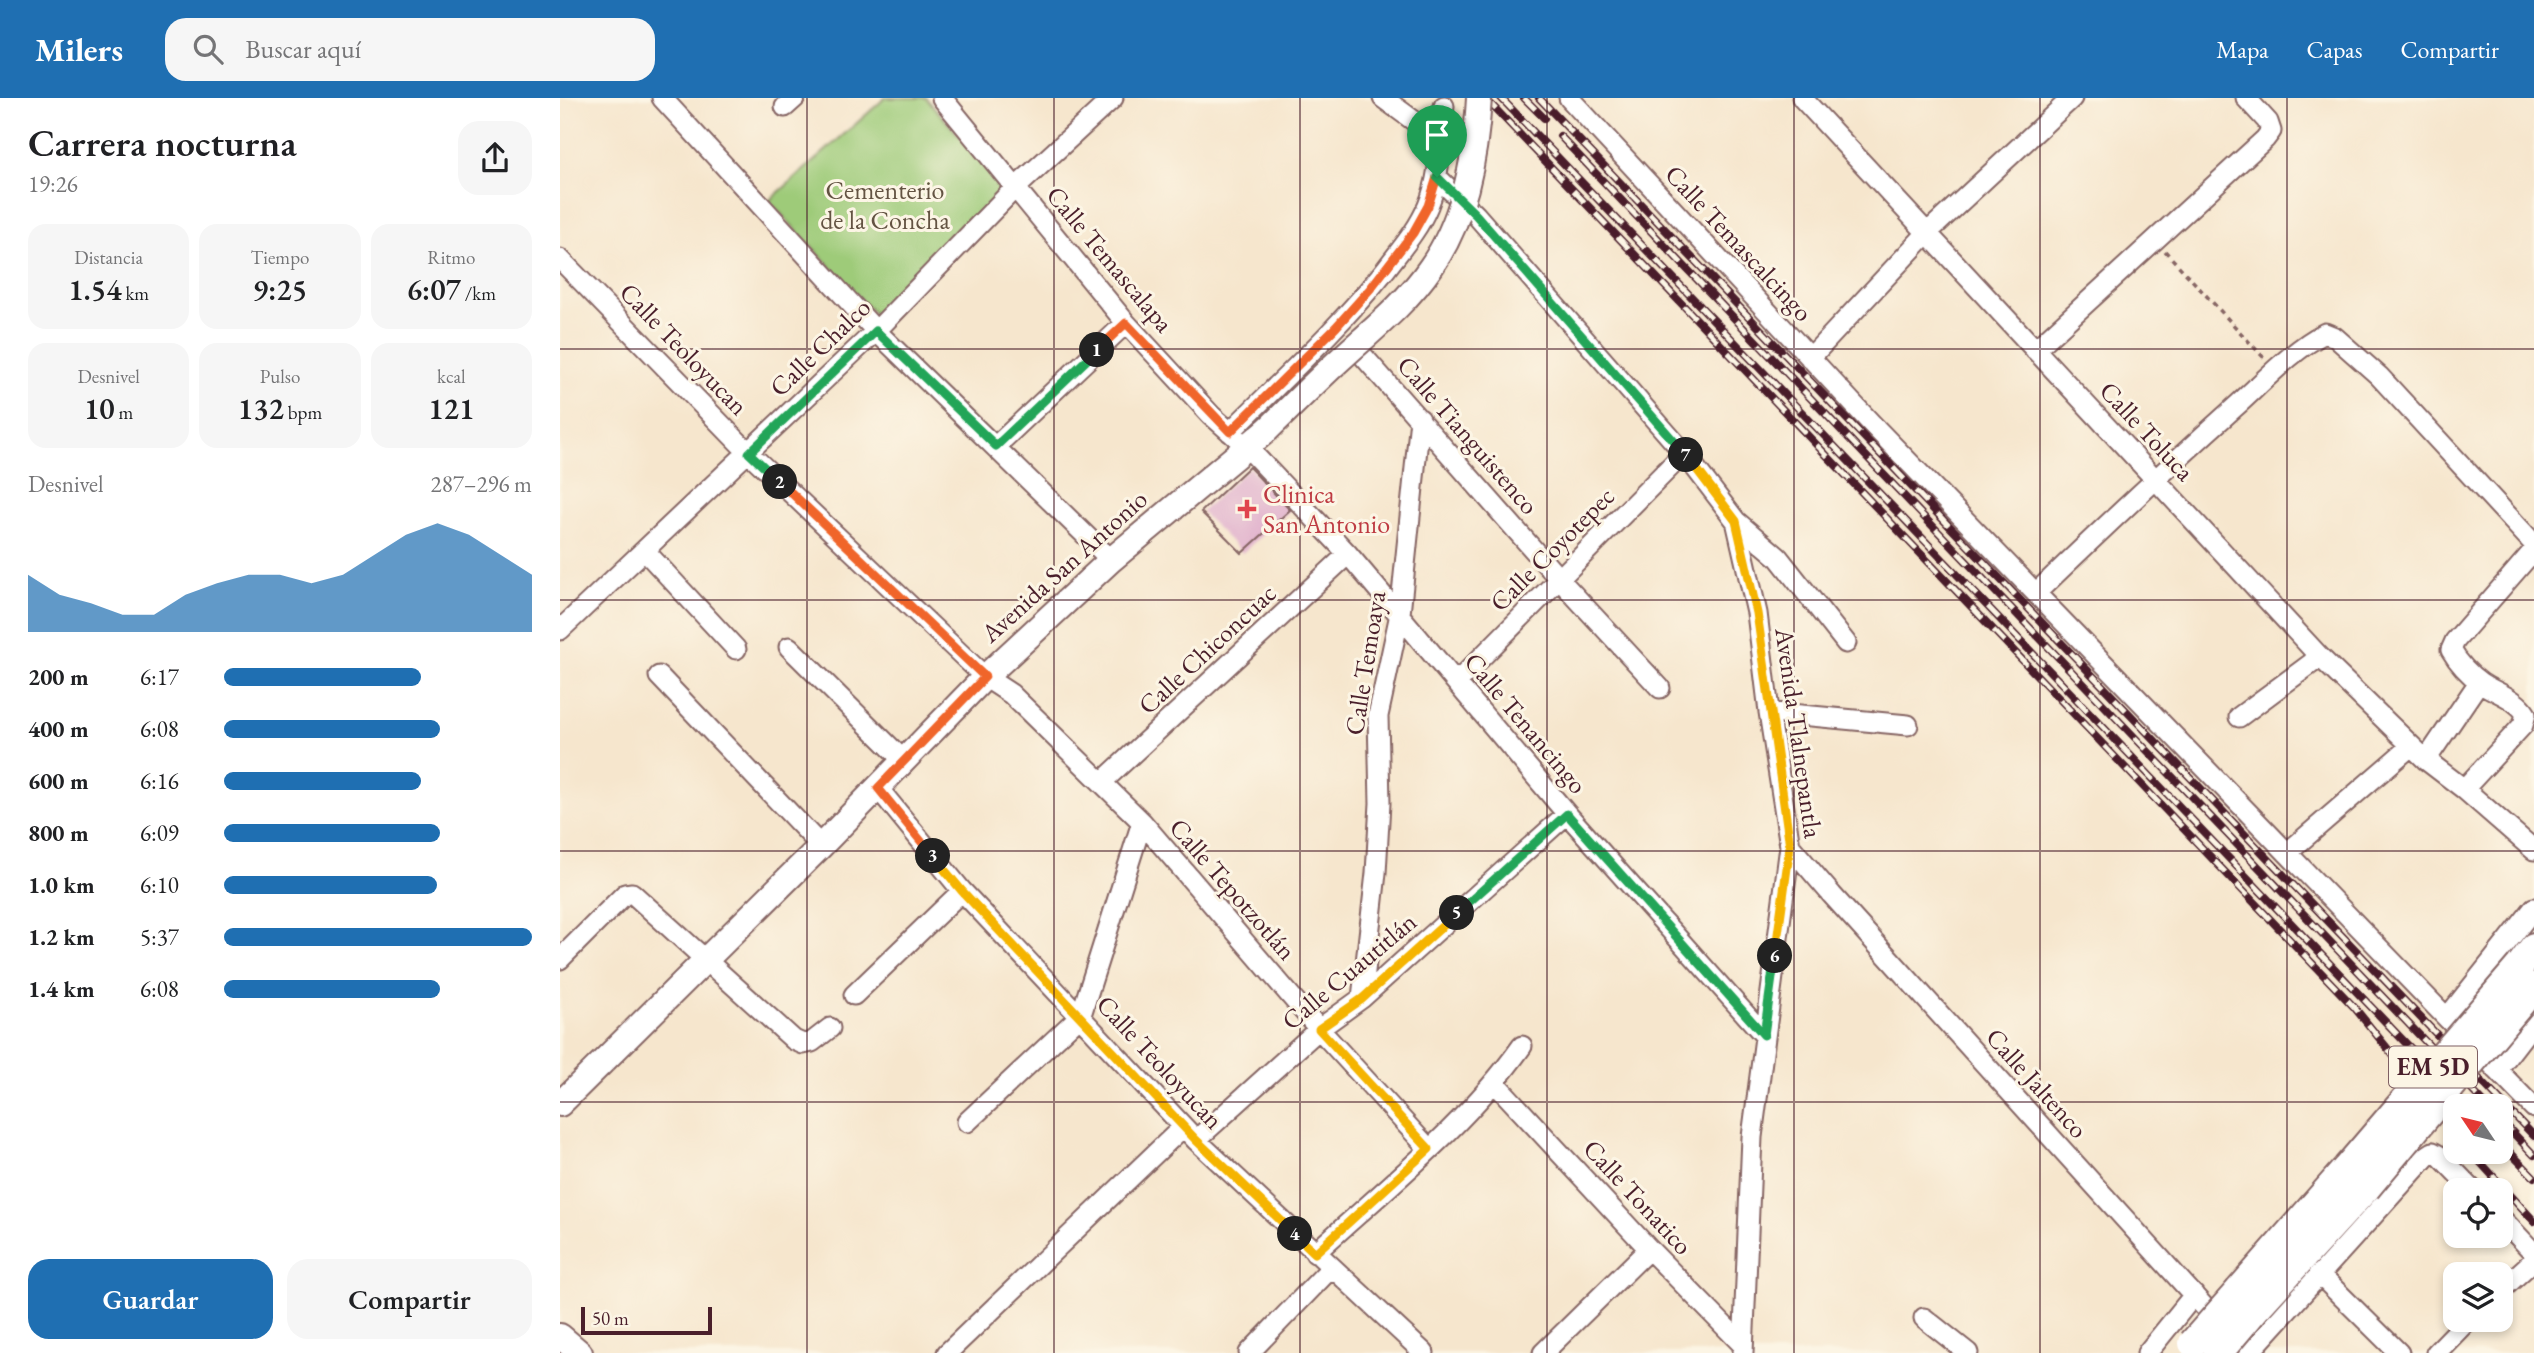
<!DOCTYPE html>
<html lang="es">
<meta charset="utf-8">
<style>
:root{--surface:#fff;--page:#f6f6f6;--text:#202124;--muted:#757577;--accent:#1f6fb2}
body{margin:0;font-family:"EB Garamond",serif;background:var(--page);color:var(--text);height:100vh;display:flex;flex-direction:column;font-size:26px;white-space:nowrap}
*{box-sizing:border-box;margin:0}
p{font-size:23px;color:var(--muted)}
.icon{flex:none;width:38px;height:38px;fill:none;stroke:currentColor;stroke-width:2;stroke-linecap:round;stroke-linejoin:round}
.map{position:relative;flex:1;overflow:hidden}
.panel{display:flex;flex-direction:column;background:var(--surface);width:560px}
.panel>*{flex:none}
.needle{width:46px;rotate:305deg}
.controls{position:absolute;left:1883px;top:996px;display:grid;gap:14px}
.controls a{display:grid;place-items:center;width:70px;height:70px;border-radius:14px;background:var(--surface);box-shadow:0 4px 10px #0003;font-size:35px}
.scale{position:absolute;left:21px;bottom:18px;width:131px;box-sizing:border-box;padding-left:7px;border:4px solid #4a1f2b;border-top:0;font-size:19px;line-height:24px;white-space:nowrap;color:#4a1f2b;-webkit-text-stroke:5px #fcf5e5;paint-order:stroke}
.pin{position:absolute;display:grid;place-items:center;width:60px;height:60px;color:#fff;margin:-72px -30px;border-radius:50% 50% 50% 0;rotate:-45deg;box-shadow:0 0 7px #0007}
.pin .icon{rotate:45deg}
.km{position:absolute;width:35px;height:35px;margin:-18px;border-radius:50%;background:#222;color:#fff;font-size:19px;line-height:35px;text-align:center}
.round{display:grid;place-items:center;flex:none;width:74px;height:74px;border-radius:21px;background:var(--page)}
.head{display:flex;align-items:center;justify-content:space-between;height:119px;padding:0 28px}
h1{font-size:38px;font-weight:600;line-height:52px}
.figures{display:grid;grid-template-columns:repeat(3,1fr);gap:10px;height:119px;padding:7px 28px}
.figures div{display:grid;align-content:center;border-radius:18px;background:var(--page);text-align:center}
.figures b{font-size:30px;font-weight:600}
.figures small{font-size:19px;font-weight:400}
.figures p{font-size:19px}
.chart{height:196px;padding:14px 28px}
.chart p{display:flex;justify-content:space-between}
.chart svg{width:100%;height:126px;margin-top:7px;fill:var(--accent);opacity:.7}
.primary-button{display:flex;gap:14px;margin-top:auto;padding:14px 28px}
.primary-button a{flex:1;height:80px;border-radius:21px;background:var(--accent);color:#fff;font-size:28px;font-weight:600;line-height:80px;text-align:center}
.primary-button a+a{background:var(--page);color:var(--text)}
ul{padding:0 28px;list-style:none;font-size:23px}
li{display:grid;grid-template-columns:112px 84px 1fr;align-items:center;height:52px}
li i{height:18px;border-radius:9px;background:var(--accent)}
header{display:flex;align-items:center;gap:42px;box-sizing:border-box;height:98px;padding:0 35px;background:var(--accent);color:#fff}
header strong{font-size:33px}
nav{display:flex;gap:38px;margin-inline-start:auto;font-size:24px}
.search{width:490px;height:63px;background:var(--page);display:flex;align-items:center;gap:18px;box-sizing:border-box;padding:0 24px;border-radius:21px;color:var(--muted);font-size:26px}
main{display:flex;flex:1;min-height:0}
.map>svg:first-child{display:block}
.green{fill:#9ecb79;stroke:#747552;stroke-width:2}
.building{fill:#deaaca}
.lines{fill:none;stroke-linecap:round;stroke-linejoin:round}
.minor-casing{stroke:#866564;stroke-width:23}
.major-casing{stroke:#866564;stroke-width:28}
.highway-casing{stroke:#866564;stroke-width:32}
.path{stroke:#866564;stroke-width:3.5;stroke-dasharray:5 5;stroke-linecap:butt}
.minor{stroke:#fff;stroke-width:19}
.major{stroke:#fff;stroke-width:24}
.highway{stroke:#fff;stroke-width:28}
.rail-casing{stroke:#4a1f2b;stroke-width:8}
.rail{stroke:#fcf5e5;stroke-width:5;stroke-dasharray:16;stroke-linecap:butt}
.major-bridge-casing{stroke:#866564;stroke-width:28;stroke-linecap:butt}
.highway-bridge-casing{stroke:#866564;stroke-width:32;stroke-linecap:butt}
.major-bridge{stroke:#fff;stroke-width:24}
.highway-bridge{stroke:#fff;stroke-width:28}
.split-1-casing{stroke:#fff;stroke-width:14}
.split-2-casing{stroke:#fff;stroke-width:14}
.split-3-casing{stroke:#fff;stroke-width:14}
.split-4-casing{stroke:#fff;stroke-width:14}
.split-5-casing{stroke:#fff;stroke-width:14}
.split-6-casing{stroke:#fff;stroke-width:14}
.split-7-casing{stroke:#fff;stroke-width:14}
.split-8-casing{stroke:#fff;stroke-width:14}
.split-1{stroke:#f0652b;stroke-width:9}
.split-2{stroke:#22a559;stroke-width:9}
.split-3{stroke:#f0652b;stroke-width:9}
.split-4{stroke:#f5b400;stroke-width:9}
.split-5{stroke:#f5b400;stroke-width:9}
.split-6{stroke:#22a559;stroke-width:9}
.split-7{stroke:#f5b400;stroke-width:9}
.split-8{stroke:#22a559;stroke-width:9}
.grid{fill:none;stroke:#4a1f2b;stroke-width:2;stroke-opacity:0.55}
.health-dot{fill:#e0444e;stroke:#fcf5e5;stroke-width:2.5}
.labels{text-anchor:middle;stroke-width:6;stroke-linejoin:round;paint-order:stroke}
.shield{fill:#fcf5e5;stroke:#7f5f63;stroke-width:2}
.shield-label{font-size:24px;font-weight:bold;fill:#4a1f2b}
.park-label{font-size:26px;fill:#635342;stroke:#fcf5e5}
.street-label{font-size:26px;fill:#4a1f2b;stroke:#fcf5e5}
.health-label{font-size:26px;fill:#be3a42;stroke:#fcf5e5;text-anchor:start}
</style>
<header>
<strong>Milers</strong>
<div class="search"><svg class="icon" aria-label="search" viewBox="0 0 24 24"><circle cx="10" cy="10" r="6"/><path d="M15 15l6 6"/></svg>Buscar aquí</div>
<nav><a>Mapa</a><a>Capas</a><a>Compartir</a></nav>
</header>
<main>
<section class="panel">
<div class="head"><div><h1>Carrera nocturna</h1><p>19:26</p></div><a class="round"><svg class="icon" aria-label="share" viewBox="0 0 24 24"><path d="M12 15V3M7 8l5-5 5 5M5 13v7h14v-7"/></svg></a></div>
<div class="figures">
<div><p>Distancia</p><b>1.54<small> km</small></b></div>
<div><p>Tiempo</p><b>9:25</b></div>
<div><p>Ritmo</p><b>6:07<small> /km</small></b></div>
</div>
<div class="figures">
<div><p>Desnivel</p><b>10<small> m</small></b></div>
<div><p>Pulso</p><b>132<small> bpm</small></b></div>
<div><p>kcal</p><b>121</b></div>
</div>
<div class="chart"><p><span>Desnivel</span>287–296 m</p>
<svg viewBox="0 0 160 44" preserveAspectRatio="none"><path d="M0 44V24L10 31L20 34L30 38L40 38L50 31L60 27L70 24L80 24L90 27L100 24L110 17L120 10L130 6L140 10L150 17L160 24V44z"/></svg>
</div>
<ul>
<li><b>200 m</b>6:17<i style="width:64%"></i></li>
<li><b>400 m</b>6:08<i style="width:70%"></i></li>
<li><b>600 m</b>6:16<i style="width:64%"></i></li>
<li><b>800 m</b>6:09<i style="width:70%"></i></li>
<li><b>1.0 km</b>6:10<i style="width:69%"></i></li>
<li><b>1.2 km</b>5:37<i style="width:100%"></i></li>
<li><b>1.4 km</b>6:08<i style="width:70%"></i></li>
</ul>
<div class="primary-button"><a>Guardar</a><a>Compartir</a></div>
</section>
<div class="map">
<svg width="1974" height="1255" viewBox="0 0 1974 1255">
<rect width="100%" height="100%" fill="#fcf5e5"/>
<filter id="ink" filterUnits="userSpaceOnUse"><feTurbulence type="fractalNoise" baseFrequency=".0143" numOctaves="2"/><feDisplacementMap in="SourceGraphic" scale="14" xChannelSelector="R" yChannelSelector="G"/><feConvolveMatrix kernelMatrix="1 2 1 2 8 2 1 2 1" color-interpolation-filters="sRGB"/></filter>
<filter id="wash" filterUnits="userSpaceOnUse"><feTurbulence type="fractalNoise" baseFrequency=".00686" numOctaves="4" result="noise"/><feDisplacementMap in="SourceGraphic" scale="28" xChannelSelector="R" yChannelSelector="G"/><feGaussianBlur stdDeviation="1.57" result="paint"/><feColorMatrix in="noise" values="0 0 0 0 0 0 0 0 0 0 0 0 0 0 0 0 0 1.4 0 .05"/><feComposite in="paint" operator="in"/></filter>
<g filter="url(#wash)">
<rect width="100%" height="100%" fill="#f6e6cd"/>
<path class="green" d="M325,0H366L450,95L320,222L209,103Z"/>
<g id="blocks">
<path class="building" d="M689,369L730,412L682,455L641,414Z"/>
</g>
</g>
<g filter="url(#ink)">
<use href="#blocks" fill-opacity="0" stroke="#866564" stroke-width="2"/>
<g class="lines">
<defs>
<path id="minor" d="M102,0L316,233L551,462
M382,0L566,225L651,317L686,348L788,456L1007,716L1204,937
M823,0L880,42
M1009,0L1311,325L1974,1010
M1242,0L1760,559L1866,662L1904,691L1974,752
M225,9L235,0
M877,79L916,117L1124,355L1176,423L1197,515L1209,614L1230,748L1192,1039L1183,1255
M0,161L189,355L425,579L451,596L582,724L759,931L869,1051
M1475,252L1705,41L1711,33L1708,24L1686,0
M804,259L1000,482L1100,590
M1250,260L1367,135L1512,0
M670,334C723,281 779,230 826,171C841,151 858,132 868,108C881,77 880,41 884,8
M436,348L566,225
M1176,423L1218,459L1286,545
M85,453L176,551
M1476,495C1541,432 1607,370 1674,310C1701,286 1733,251 1765,235L1775,239L1819,278L1974,446
M0,532L316,233L450,95L553,0
M229,549L344,663
M99,578L261,748
M897,584L1124,355
M1209,614L1348,627
M1679,619L1760,559
M1866,662L1919,584
M542,684L788,456
M318,690L402,793L636,1042L864,1255
M1904,691L1963,627L1966,616C1956,600 1936,595 1921,585C1910,577 1898,564 1891,552L1895,543L1974,452
M1230,748L1272,797L1686,1255
M1727,755L1851,648
M0,861L65,796L72,795L234,942L243,946L252,944L270,930
M294,897L402,793
M802,900L816,775L820,705L818,618L840,516L860,321
M1887,920L1974,810
M1937,972L1974,924
M935,985L1089,1151L1183,1247
M407,1024L521,917L582,724
M636,1042L759,931L802,900L1007,716
M1941,1120L1974,1155
M755,1155C827,1089 906,1027 962,948
M1759,1176L1839,1255
M1941,1192L1974,1162
M1364,1220L1408,1255
M387,1255L623,1029
M689,1255L771,1170
M983,1255L1089,1151
M1587,1255L1634,1197
M1689,1255L1867,1058L1873,1054L1880,1058L1913,1092
M1876,1255L1908,1222"/>
<path id="major" d="M0,1006L261,748L425,579L551,462L707,332
M0,1238L20,1255"/>
<path id="highway" d="M1960,868L1974,849
M1679,1193L1787,1070
M1696,1210L1806,1090"/>
</defs>
<use href="#minor" class="minor-casing"/>
<use href="#major" class="major-casing"/>
<use href="#highway" class="highway-casing"/>
<path class="path" d="M1605,153L1705,261"/>
<use href="#minor" class="minor"/>
<use href="#major" class="major"/>
<use href="#highway" class="highway"/>
<defs>
<path id="rail" d="M925,0L1794,909L1895,1034
M941,0L1906,1008
M964,0L984,20
M979,0L1974,1038
M1000,38L1927,1008
M1941,1022L1974,1057
M1941,1045L1974,1079
M1911,1054L1974,1123"/>
</defs>
<use href="#rail" class="rail-casing"/>
<use href="#rail" class="rail"/>
<defs>
<path id="major-bridge" d="M707,332C733,307 758,281 785,257C816,229 847,204 871,169C905,121 916,57 919,0"/>
<path id="highway-bridge" d="M1787,1070L1960,868
M1806,1090L1974,889
M1633,1245L1679,1193
M1658,1255L1696,1210"/>
</defs>
<use href="#major-bridge" class="major-bridge-casing"/>
<use href="#highway-bridge" class="highway-bridge-casing"/>
<use href="#major-bridge" class="major-bridge"/>
<use href="#highway-bridge" class="highway-bridge"/>
</g>
</g>
<g class="lines" filter="url(#ink)">
<defs>
<path id="split-1" d="M537,252L566,225L670,334L776,229L810,191L853,135L868,108L877,79"/>
<path id="split-2" d="M220,384L189,355L316,233L436,348L537,252"/>
<path id="split-3" d="M220,384L425,579L318,690L373,758"/>
<path id="split-4" d="M373,758L402,793L636,1042L735,1136"/>
<path id="split-5" d="M735,1136L755,1155L869,1051L759,931L802,901L897,815"/>
<path id="split-6" d="M897,815L1007,716L1204,937L1215,858"/>
<path id="split-7" d="M1126,357L1176,423L1197,515L1230,748L1215,858"/>
<path id="split-8" d="M877,79L916,117L1126,357"/>
</defs>
<use href="#split-1" class="split-1-casing"/>
<use href="#split-2" class="split-2-casing"/>
<use href="#split-3" class="split-3-casing"/>
<use href="#split-4" class="split-4-casing"/>
<use href="#split-5" class="split-5-casing"/>
<use href="#split-6" class="split-6-casing"/>
<use href="#split-7" class="split-7-casing"/>
<use href="#split-8" class="split-8-casing"/>
<use href="#split-1" class="split-1"/>
<use href="#split-2" class="split-2"/>
<use href="#split-3" class="split-3"/>
<use href="#split-4" class="split-4"/>
<use href="#split-5" class="split-5"/>
<use href="#split-6" class="split-6"/>
<use href="#split-7" class="split-7"/>
<use href="#split-8" class="split-8"/>
</g>
<path class="grid" d="M247,0V1255M494,0V1255M740,0V1255M987,0V1255M1234,0V1255M1480,0V1255M1727,0V1255M0,251H1974M0,502H1974M0,753H1974M0,1004H1974"/>
<path class="health-dot" d="M683.5 400.5h7v7h7v7h-7v7h-7v-7h-7v-7h7z"/>
<g class="labels">
<rect class="shield" x="1829" y="948.5" width="88" height="41" rx="5"/>
<g class="shield-label">
<text x="1873" y="977">EM 5D</text>
</g>
<g class="park-label">
<text x="325" y="101">Cementerio<tspan x="325" dy="30">de la Concha</tspan></text>
</g>
<g class="street-label">
<text transform="translate(1179 145) rotate(47)" y="9">Calle Temascalcingo</text>
<text transform="translate(550 161) rotate(50)" y="9">Calle Temascalapa</text>
<text transform="translate(260 249) rotate(-44)" y="9">Calle Chalco</text>
<text transform="translate(124 251) rotate(46)" y="9">Calle Teoloyucan</text>
<text transform="translate(1587 333) rotate(47)" y="9">Calle Toluca</text>
<text transform="translate(908 337) rotate(49)" y="9">Calle Tianguistenco</text>
<text transform="translate(992 451) rotate(-45)" y="9">Calle Coyotepec</text>
<text transform="translate(504 468) rotate(-42)" y="9">Avenida San Antonio</text>
<text transform="translate(647 551) rotate(-43)" y="9">Calle Chiconcuac</text>
<text transform="translate(805 565) rotate(-81)" y="9">Calle Temoaya</text>
<text transform="translate(966 625) rotate(50)" y="9">Calle Tenancingo</text>
<text transform="translate(1239 635) rotate(82)" y="9">Avenida Tlalnepantla</text>
<text transform="translate(673 791) rotate(49)" y="9">Calle Tepotzotlán</text>
<text transform="translate(789 873) rotate(-40)" y="9">Calle Cuautitlán</text>
<text transform="translate(600 964) rotate(47)" y="9">Calle Teoloyucan</text>
<text transform="translate(1477 985) rotate(48)" y="9">Calle Jaltenco</text>
<text transform="translate(1078 1099) rotate(47)" y="9">Calle Tonatico</text>
</g>
<g class="health-label">
<text x="703" y="405">Clinica<tspan x="703" dy="30">San Antonio</tspan></text>
</g>
</g>
</svg>
<div class="controls">
<a><svg class="needle" viewBox="-14 -14 28 28"><path d="M0-13l5 13h-10z" fill="#e53935"/><path d="M0 13l5-13h-10z" fill="#757577"/></svg></a>
<a><svg class="icon" aria-label="locate" viewBox="0 0 24 24"><circle cx="12" cy="12" r="6"/><path d="M12 2v4M12 18v4M2 12h4M18 12h4"/></svg></a>
<a><svg class="icon" aria-label="layers" viewBox="0 0 24 24"><path d="M12 4l9 5-9 5-9-5zM3 14l9 5 9-5"/></svg></a>
</div>
<div class="scale">50 m</div>
<div class="pin" style="left:877px;top:79px;background:#1e9e55"><svg class="icon" aria-label="arrive" viewBox="0 0 24 24"><path d="M6 21V4h12l-3 4 3 4H6"/></svg></div>
<b class="km" style="left:537px;top:252px">1</b>
<b class="km" style="left:220px;top:384px">2</b>
<b class="km" style="left:373px;top:758px">3</b>
<b class="km" style="left:735px;top:1136px">4</b>
<b class="km" style="left:897px;top:815px">5</b>
<b class="km" style="left:1215px;top:858px">6</b>
<b class="km" style="left:1126px;top:357px">7</b>
</div>
</main>
